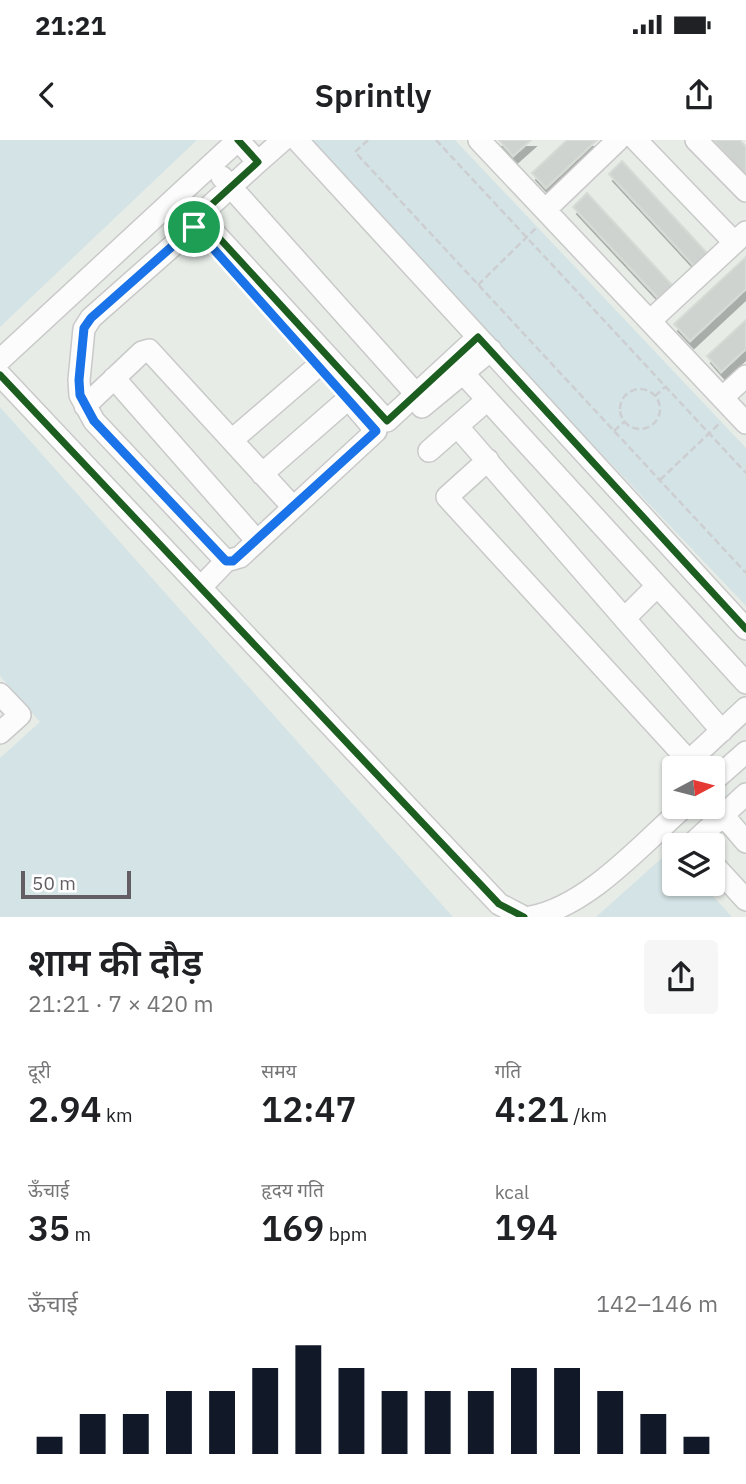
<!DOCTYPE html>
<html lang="hi">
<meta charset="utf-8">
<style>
:root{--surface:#fff;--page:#f6f6f6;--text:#202124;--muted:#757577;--accent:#111827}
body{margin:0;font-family:"IBM Plex Sans","Noto Sans Devanagari",sans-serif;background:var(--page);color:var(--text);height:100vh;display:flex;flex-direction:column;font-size:26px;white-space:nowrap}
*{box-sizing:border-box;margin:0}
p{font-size:23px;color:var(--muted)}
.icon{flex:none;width:38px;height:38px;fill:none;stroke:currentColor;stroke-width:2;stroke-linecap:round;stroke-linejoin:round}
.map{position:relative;height:777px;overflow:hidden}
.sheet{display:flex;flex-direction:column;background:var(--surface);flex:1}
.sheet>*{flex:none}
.needle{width:46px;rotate:83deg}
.buttons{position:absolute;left:662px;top:616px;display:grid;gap:14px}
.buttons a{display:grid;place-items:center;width:63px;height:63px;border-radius:7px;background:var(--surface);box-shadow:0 2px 5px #0004;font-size:35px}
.scale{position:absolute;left:21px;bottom:18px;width:110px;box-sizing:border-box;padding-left:7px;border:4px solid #635d64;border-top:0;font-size:19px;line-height:24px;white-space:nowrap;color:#635d64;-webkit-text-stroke:5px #fff;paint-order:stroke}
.pin{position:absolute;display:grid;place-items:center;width:60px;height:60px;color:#fff;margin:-30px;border:4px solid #fff;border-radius:50%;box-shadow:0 2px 7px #0007}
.round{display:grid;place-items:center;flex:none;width:74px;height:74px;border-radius:7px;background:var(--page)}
.overview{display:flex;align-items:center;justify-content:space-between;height:119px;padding:0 28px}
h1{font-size:38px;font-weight:600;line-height:52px}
.figures{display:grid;grid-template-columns:repeat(3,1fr);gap:10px;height:119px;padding:7px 28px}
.figures div{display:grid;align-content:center}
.figures b{font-size:35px;font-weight:600}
.figures small{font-size:19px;font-weight:400}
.figures p{font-size:19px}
.chart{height:196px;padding:14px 28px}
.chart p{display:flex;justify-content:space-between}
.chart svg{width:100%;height:126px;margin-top:7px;stroke:var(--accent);stroke-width:6}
.status{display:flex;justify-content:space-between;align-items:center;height:49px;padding:0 35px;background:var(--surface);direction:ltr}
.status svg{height:19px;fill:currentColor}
header{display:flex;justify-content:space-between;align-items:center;height:91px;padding:0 28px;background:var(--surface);font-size:32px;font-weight:600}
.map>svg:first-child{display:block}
.green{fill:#d4e3e5}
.building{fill:#cfd3d0;stroke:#d6dbd6;stroke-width:2;filter:url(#shadow)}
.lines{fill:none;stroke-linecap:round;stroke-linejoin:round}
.minor-casing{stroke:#c9c9c9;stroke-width:24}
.path{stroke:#cdced1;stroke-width:2.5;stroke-dasharray:7 3.5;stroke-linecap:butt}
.minor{stroke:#fbfcfb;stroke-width:21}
.cycleway-casing{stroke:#fff;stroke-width:11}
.cycleway{stroke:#1b5e20;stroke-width:7}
.route-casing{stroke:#fff;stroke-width:14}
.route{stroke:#1a73e8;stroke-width:9}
</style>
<div class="status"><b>21:21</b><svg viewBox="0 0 49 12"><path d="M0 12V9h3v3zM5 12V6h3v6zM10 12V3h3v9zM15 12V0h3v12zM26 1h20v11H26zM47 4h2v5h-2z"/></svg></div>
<header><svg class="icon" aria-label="back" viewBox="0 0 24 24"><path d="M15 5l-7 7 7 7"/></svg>Sprintly<svg class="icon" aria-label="share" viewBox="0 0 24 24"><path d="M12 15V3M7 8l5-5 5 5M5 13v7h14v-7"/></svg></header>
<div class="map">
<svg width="746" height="777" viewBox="0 0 746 777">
<defs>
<filter id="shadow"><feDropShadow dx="4" dy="7" stdDeviation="0" flood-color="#0004"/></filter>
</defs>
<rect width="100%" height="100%" fill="#e7ece7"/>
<path class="green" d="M0,0H197L0,187Z
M304,0H455L746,308V466Z
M0,267L453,777H0V618L40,582L0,536Z
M672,709L674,744H702L732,777H596Z"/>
<path class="building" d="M499,0H531L513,16Z
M567,0H597L546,48L532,33Z
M713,0H740L746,7V36Z
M622,21L707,113L694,126L609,34Z
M587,53L673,146L659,159L573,67Z
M746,117V149L690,201L674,184Z
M746,180V209L721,232L707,216Z"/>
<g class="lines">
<defs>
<path id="minor" d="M238,0L258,22L199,76L387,281L478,197L746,489
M297,0L478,197
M479,0L746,283
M636,0L734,102
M696,0L746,51
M258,22L283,0
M222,37L416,254
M172,61L203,96
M545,70L618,0
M194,87L91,178L84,189L79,240L80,255L94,281L226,421
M650,181L746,92
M0,220L238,0
M452,221L746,543
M0,235L499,764L524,777
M114,238L257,401
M722,258L746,236
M85,266L142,212L149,210L293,367
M422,267L491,210
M457,286L722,591
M232,300L319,225
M429,311L487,260
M488,320L447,357L689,621L746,568
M262,334L348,259
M201,447L226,421L240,417L376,291L357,269
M626,477L657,446
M0,554L20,575L0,593
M712,642L746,612
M723,675L746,702
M695,705L693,703L746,654
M712,723L746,760
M530,777C587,767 641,705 684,667"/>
</defs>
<use href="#minor" class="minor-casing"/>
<path class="path" d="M368,0L355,12L746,433
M436,0L746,333
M478,145L537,87
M620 269a20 20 0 1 1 40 0a20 20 0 1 1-40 0Z
M655,256L665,247
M614,291L625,281
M660,340L721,282"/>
<use href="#minor" class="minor"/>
<defs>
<path id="cycleway" d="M238,0L258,22L199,76L387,281L478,197L746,489
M0,235L499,764L524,777"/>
</defs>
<use href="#cycleway" class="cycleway-casing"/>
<use href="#cycleway" class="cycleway"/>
</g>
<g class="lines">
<defs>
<path id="route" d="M194,87L376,291L233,421H226L94,281L80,255L79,240L84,188L91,178Z"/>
</defs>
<use href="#route" class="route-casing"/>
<use href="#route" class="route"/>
</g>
</svg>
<div class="buttons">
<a><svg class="needle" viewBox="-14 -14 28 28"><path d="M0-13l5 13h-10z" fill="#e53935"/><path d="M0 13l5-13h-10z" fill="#757577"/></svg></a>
<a><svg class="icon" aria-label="layers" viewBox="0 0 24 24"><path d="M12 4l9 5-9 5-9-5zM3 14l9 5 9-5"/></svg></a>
</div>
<div class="scale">50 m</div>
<div class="pin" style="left:194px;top:87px;background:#1e9e55"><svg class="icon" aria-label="arrive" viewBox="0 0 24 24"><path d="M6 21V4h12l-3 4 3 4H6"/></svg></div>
</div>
<section class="sheet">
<div class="overview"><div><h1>शाम की दौड़</h1><p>21:21 · 7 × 420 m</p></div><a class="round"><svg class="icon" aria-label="share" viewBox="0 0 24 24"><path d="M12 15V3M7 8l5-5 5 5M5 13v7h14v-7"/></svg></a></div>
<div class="figures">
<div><p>दूरी</p><b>2.94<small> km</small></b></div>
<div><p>समय</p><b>12:47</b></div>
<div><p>गति</p><b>4:21<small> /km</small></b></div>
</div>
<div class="figures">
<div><p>ऊँचाई</p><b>35<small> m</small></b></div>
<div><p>हृदय गति</p><b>169<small> bpm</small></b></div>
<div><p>kcal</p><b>194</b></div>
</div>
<div class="chart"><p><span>ऊँचाई</span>142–146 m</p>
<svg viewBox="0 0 160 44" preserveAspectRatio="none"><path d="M5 44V38M15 44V30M25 44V30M35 44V22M45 44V22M55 44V14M65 44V6M75 44V14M85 44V22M95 44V22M105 44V22M115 44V14M125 44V14M135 44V22M145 44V30M155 44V38"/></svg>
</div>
</section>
